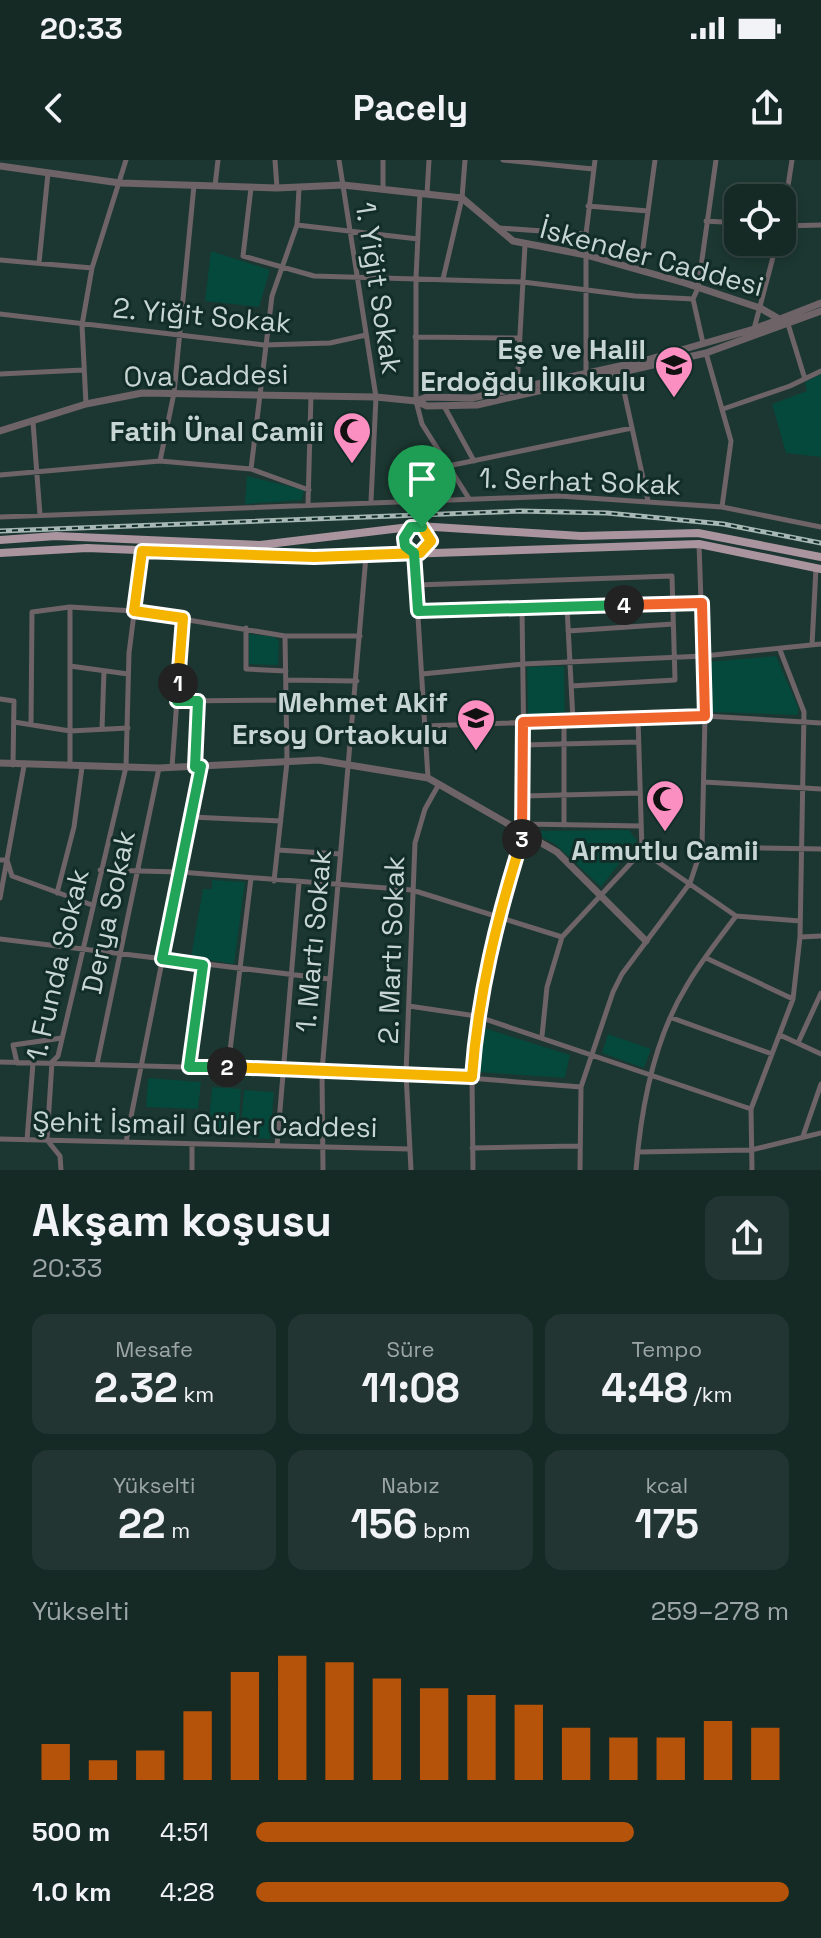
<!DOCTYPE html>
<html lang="tr">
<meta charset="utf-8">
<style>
:root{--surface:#152925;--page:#223532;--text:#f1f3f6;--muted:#9da6a7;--line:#344542;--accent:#b45309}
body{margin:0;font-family:"Space Grotesk",sans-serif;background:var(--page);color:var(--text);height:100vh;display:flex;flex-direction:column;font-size:30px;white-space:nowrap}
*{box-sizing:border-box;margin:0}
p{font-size:26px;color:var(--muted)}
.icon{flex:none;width:44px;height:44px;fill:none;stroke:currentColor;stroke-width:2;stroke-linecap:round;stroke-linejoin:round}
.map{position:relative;height:1010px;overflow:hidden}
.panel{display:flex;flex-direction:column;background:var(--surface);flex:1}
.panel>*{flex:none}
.buttons{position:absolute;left:724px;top:24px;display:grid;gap:16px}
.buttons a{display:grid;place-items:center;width:72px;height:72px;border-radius:16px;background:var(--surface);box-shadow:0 4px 12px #0003,0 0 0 2px var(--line);font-size:40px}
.pin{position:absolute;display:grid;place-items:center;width:68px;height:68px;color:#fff;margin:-82px -34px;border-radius:50% 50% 50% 0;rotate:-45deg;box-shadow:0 0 8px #0007}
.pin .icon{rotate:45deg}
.km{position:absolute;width:40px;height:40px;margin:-20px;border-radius:50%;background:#222;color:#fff;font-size:22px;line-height:40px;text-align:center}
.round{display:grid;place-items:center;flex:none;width:84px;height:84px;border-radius:16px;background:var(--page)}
.summary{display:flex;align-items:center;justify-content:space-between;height:136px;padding:0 32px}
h1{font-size:44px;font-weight:700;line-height:60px}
.figures{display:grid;grid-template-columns:repeat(3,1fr);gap:12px;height:136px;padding:8px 32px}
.figures div{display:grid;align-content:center;border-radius:16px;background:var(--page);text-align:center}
.figures b{font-size:40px;font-weight:700}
.figures small{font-size:22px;font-weight:400}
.figures p{font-size:22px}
.chart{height:224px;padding:16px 32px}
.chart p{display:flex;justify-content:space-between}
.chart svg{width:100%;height:144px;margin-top:8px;stroke:var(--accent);stroke-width:6}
ul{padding:0 32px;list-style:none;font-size:26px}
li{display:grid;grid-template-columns:128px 96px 1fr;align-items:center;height:60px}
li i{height:20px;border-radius:10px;background:var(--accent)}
.status{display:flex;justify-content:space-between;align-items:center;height:56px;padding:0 40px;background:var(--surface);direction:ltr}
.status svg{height:22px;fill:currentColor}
header{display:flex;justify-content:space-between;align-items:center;height:104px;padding:0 32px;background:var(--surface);font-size:36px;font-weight:700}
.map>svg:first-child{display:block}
.green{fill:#05483c}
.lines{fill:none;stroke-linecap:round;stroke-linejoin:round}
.minor{stroke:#6e6367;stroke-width:5}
.tertiary{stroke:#6e6367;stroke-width:7}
.primary{stroke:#aa949d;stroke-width:8}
.rail-casing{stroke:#a7b8b4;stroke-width:5}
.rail{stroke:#122d27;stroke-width:2;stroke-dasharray:6;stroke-linecap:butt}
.split-1-casing{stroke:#fff;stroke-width:16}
.split-2-casing{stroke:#fff;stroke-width:16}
.split-3-casing{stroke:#fff;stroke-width:16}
.split-4-casing{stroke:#fff;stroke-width:16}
.split-5-casing{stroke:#fff;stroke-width:16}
.split-1{stroke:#f5b400;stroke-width:10}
.split-2{stroke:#22a559;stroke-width:10}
.split-3{stroke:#f5b400;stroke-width:10}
.split-4{stroke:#f0652b;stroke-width:10}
.split-5{stroke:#22a559;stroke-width:10}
.labels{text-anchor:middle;stroke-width:6;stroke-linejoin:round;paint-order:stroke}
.street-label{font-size:28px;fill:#c7d6d2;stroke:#122d27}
.poi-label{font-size:28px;font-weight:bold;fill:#c7d6d2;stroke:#122d27;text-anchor:end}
</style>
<div class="status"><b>20:33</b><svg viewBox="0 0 49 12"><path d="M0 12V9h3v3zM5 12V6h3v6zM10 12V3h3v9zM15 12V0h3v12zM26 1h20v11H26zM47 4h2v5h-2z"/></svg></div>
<header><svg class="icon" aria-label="back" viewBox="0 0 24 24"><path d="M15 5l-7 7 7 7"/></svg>Pacely<svg class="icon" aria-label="share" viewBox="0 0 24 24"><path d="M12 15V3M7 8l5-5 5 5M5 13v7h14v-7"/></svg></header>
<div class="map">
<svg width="821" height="1010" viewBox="0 0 821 1010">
<rect width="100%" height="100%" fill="#1c3731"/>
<path class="green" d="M211,91L270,110L259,147L205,141Z
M821,214V297L786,293L772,244L807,231L805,222Z
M247,316L304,330L302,340L245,344Z
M249,474L275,477L279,481L278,505L249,504Z
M776,496L798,547V555L710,552L707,502Z
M564,506L565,554H528L527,507Z
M629,670L637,681L601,727L555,684L529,671Z
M212,720L245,722L234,804L191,797L203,729H212Z
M481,867L570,895L565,918L479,912Z
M608,874L651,889L644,908L602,893Z
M148,918L201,922L198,949L146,947Z
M212,927L241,929L238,976L208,974Z
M244,930L274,932L270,979L240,977Z"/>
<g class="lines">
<path class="minor" d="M275,0L277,28
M339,0L376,237L371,341
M503,0L593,9
M215,26L218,0
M251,28L243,96L314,116L523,122L635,136L693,139
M383,28V0
M420,33L416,118V241L422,264L468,337
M427,34L429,0
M588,46L648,51
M706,61L738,63
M297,65L418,79
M782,65L792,0
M782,66L821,65
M499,68L586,74
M0,100L92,108
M39,103L48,13
M640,110L655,0
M443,119L462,38L465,0
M0,154L264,185L330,183L366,175
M788,164L804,216
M754,169L777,82
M415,177L520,178
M703,183L693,139L698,128L716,0
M706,193L731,281L722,347
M586,213V74L595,0
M620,213L648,341
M0,214L83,210
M517,228L525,85
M86,244L82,165L92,108L126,0
M444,246L474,301
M723,249L790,226L821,211
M33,262L40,355
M160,301L174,233L194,25
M448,306L632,268
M251,309L272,136L297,65L299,28
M0,315L160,301L251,309L309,330
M308,344L311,235
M0,357L559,336L722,347L821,367
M414,393L428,618
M416,425L672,416L675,520L571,526
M70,447V606
M567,447L573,560
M418,451L702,443
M246,468V509L286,511
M568,471L673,464
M812,485L816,408
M70,506L128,514
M422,514L523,504L704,496L821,484
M286,520L357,521
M0,539L14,541L13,605
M177,541L286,540
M564,561V665
M14,562L70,571L128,568
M31,565L32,452L70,447L134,451L285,476H360
M425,566L705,556L821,563
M102,569L104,511
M524,585L638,582
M172,607L183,458
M195,607L198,541
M704,622L821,629
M524,636L640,633
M191,657L281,661
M525,664L641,666
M702,687L821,689
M278,690L340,694
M642,691L736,756L800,761
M0,700H7L12,716L92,745
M100,710L180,712L412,730L562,777
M274,721L287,602L285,476
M57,733L74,667L82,607
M0,738L24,606
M800,777L821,776
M0,779L329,819
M706,798L793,839
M409,846L476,856L751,949
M672,858L772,894
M780,875L821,894
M542,876L547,827L562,777L642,691L638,558
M798,883L821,833
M0,902L406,913L581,927
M17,903L13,885L62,878
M97,904L159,608
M189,907L203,805
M228,907L251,718
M803,976L821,924
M0,979L409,989
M27,980L33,903
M126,982L201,606
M277,986L299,723
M472,988L578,986
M638,992L751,990L821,973
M61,1010L60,996L47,980L52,902L58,896L126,607L129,493L142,391
M192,1010V984
M323,1010L322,911L366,396
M411,1010L406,913L415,683L425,649L439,624
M473,1010L472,917L476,856L498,755L525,672L522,448
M580,1010L581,927L613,832L622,814L690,723L702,687L705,556L699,384
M636,1010C641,948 653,881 686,827C700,802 719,779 736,756
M752,1010L751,949L793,839L800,777L804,552L780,490"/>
<path class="tertiary" d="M0,6L120,23L277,28L343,25L462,38L513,81L586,95L685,123L760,148L788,164
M416,241L427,237L472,238L643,201L754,169L821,143
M0,271L86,244L142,233L376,237L416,241L427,246L477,245L706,193L821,151
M0,603L159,608L319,600L428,618L557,692L646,781"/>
<path class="primary" d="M410,368L404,382L414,393
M0,380L56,376L260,385L418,366L581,376L698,373L821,397
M422,392L431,381L424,368
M0,393L87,388L314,397L699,384L821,409"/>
<defs>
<path id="rail" d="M0,371L520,351L607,353L723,364L821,383"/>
</defs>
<use href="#rail" class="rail-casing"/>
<use href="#rail" class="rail"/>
</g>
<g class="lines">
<defs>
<path id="split-1" d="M178,523L183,458L134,451L142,391L314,397L420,393L431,381L422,367"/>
<path id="split-2" d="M178,523L177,541H198L195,607L201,606L162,799L203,805L189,907H227"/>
<path id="split-3" d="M227,907L472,917C478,835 497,758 522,679"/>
<path id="split-4" d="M522,679L523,562L705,556L702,443L624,445"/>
<path id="split-5" d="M422,367H411L404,378L405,386L414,393L418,451L624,445"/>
</defs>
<use href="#split-1" class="split-1-casing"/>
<use href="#split-2" class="split-2-casing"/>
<use href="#split-3" class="split-3-casing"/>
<use href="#split-4" class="split-4-casing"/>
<use href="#split-5" class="split-5-casing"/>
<use href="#split-1" class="split-1"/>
<use href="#split-2" class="split-2"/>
<use href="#split-3" class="split-3"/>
<use href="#split-4" class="split-4"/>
<use href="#split-5" class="split-5"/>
</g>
<defs>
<symbol id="school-pin" viewBox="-11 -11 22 30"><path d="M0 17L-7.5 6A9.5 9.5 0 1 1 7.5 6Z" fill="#fc8fc2" stroke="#122d27"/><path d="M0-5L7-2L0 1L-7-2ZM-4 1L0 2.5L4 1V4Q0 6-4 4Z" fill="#111"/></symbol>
<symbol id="mosque-pin" viewBox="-11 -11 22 30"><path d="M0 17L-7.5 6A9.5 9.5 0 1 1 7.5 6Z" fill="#fc8fc2" stroke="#122d27"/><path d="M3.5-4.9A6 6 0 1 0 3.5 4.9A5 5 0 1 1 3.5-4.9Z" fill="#111"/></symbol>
</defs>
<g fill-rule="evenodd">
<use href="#school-pin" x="652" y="183" width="44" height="60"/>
<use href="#mosque-pin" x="330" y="249" width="44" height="60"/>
<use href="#school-pin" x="454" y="536" width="44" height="60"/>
<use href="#mosque-pin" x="643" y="617" width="44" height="60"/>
</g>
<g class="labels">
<g class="street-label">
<text transform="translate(652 97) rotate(15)" y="10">İskender Caddesi</text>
<text transform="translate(379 128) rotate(81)" y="10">1. Yiğit Sokak</text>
<text transform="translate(202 155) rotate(5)" y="10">2. Yiğit Sokak</text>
<text transform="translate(206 215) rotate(-1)" y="10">Ova Caddesi</text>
<text transform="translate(580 321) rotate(2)" y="10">1. Serhat Sokak</text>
<text transform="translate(108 752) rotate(-78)" y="10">Derya Sokak</text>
<text transform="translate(313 781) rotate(-85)" y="10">1. Martı Sokak</text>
<text transform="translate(391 790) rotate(-88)" y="10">2. Martı Sokak</text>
<text transform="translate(57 805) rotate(-77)" y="10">1. Funda Sokak</text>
<text transform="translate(205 964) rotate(1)" y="10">Şehit İsmail Güler Caddesi</text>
</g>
<g class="poi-label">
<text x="646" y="199">Eşe ve Halil<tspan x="646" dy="32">Erdoğdu İlkokulu</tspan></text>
<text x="324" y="281">Fatih Ünal Camii</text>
<text x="448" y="552">Mehmet Akif<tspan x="448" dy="32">Ersoy Ortaokulu</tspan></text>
<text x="665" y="700" text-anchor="middle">Armutlu Camii</text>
</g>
</g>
</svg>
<div class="buttons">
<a><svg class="icon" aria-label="locate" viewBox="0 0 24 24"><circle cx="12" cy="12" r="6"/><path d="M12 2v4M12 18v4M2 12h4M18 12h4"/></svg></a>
</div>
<div class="pin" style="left:422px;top:367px;background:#1e9e55"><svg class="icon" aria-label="arrive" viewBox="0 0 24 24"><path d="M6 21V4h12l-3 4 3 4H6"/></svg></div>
<b class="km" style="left:178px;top:523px">1</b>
<b class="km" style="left:227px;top:907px">2</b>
<b class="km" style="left:522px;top:679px">3</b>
<b class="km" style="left:624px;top:445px">4</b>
</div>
<section class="panel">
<div class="summary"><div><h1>Akşam koşusu</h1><p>20:33</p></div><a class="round"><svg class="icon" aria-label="share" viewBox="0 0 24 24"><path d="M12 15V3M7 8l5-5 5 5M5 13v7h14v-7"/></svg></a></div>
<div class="figures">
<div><p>Mesafe</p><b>2.32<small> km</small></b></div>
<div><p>Süre</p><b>11:08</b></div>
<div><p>Tempo</p><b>4:48<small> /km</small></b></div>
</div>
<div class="figures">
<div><p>Yükselti</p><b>22<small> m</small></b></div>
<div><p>Nabız</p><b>156<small> bpm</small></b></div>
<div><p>kcal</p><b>175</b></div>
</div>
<div class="chart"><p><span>Yükselti</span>259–278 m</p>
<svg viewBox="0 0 160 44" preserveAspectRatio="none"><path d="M5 44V33M15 44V38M25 44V35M35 44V23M45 44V11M55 44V6M65 44V8M75 44V13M85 44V16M95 44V18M105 44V21M115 44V28M125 44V31M135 44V31M145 44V26M155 44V28"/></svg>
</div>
<ul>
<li><b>500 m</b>4:51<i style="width:71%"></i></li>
<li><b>1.0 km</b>4:28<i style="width:100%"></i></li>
</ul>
</section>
